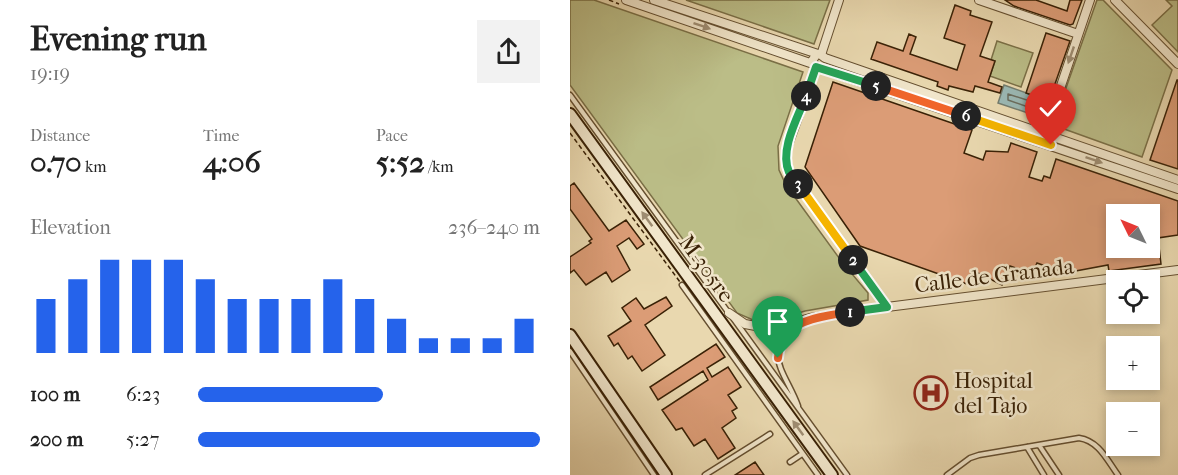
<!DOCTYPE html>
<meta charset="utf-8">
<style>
:root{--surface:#fff;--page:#f2f2f2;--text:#222;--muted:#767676;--accent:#2563eb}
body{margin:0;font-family:"IM FELL French Canon",serif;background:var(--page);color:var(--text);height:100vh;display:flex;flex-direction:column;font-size:22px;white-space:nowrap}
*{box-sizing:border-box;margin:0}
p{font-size:20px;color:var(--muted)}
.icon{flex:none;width:33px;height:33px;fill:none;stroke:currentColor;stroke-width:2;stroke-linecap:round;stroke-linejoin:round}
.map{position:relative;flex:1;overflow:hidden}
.panel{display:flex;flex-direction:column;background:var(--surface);width:570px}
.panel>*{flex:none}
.needle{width:39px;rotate:313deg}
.tools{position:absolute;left:536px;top:204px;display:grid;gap:12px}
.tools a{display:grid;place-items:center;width:54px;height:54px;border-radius:0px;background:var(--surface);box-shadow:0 3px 9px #0003;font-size:30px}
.pin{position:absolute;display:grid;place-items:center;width:51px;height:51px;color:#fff;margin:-62px -26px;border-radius:50% 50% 50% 0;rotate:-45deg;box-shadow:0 0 6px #0007}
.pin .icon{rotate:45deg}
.km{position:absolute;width:30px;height:30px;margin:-15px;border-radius:50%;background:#222;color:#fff;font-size:16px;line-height:30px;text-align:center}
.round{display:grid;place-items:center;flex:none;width:63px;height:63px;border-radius:0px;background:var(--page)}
.overview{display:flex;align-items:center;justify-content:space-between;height:102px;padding:0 30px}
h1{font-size:33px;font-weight:800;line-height:45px}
.stats{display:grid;grid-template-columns:repeat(3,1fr);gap:9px;height:102px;padding:6px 30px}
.stats div{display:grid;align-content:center}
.stats b{font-size:30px;font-weight:800}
.stats small{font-size:16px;font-weight:400}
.stats p{font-size:16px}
.chart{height:168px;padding:12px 30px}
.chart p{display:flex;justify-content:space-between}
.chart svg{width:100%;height:108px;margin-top:6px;stroke:var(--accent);stroke-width:6}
ul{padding:0 30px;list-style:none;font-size:20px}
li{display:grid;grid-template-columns:96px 72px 1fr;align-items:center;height:45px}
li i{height:15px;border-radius:8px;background:var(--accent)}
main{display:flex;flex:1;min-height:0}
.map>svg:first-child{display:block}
.green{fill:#bbbd87;stroke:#7a6f46;stroke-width:1.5}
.water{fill:#9ab8b4;stroke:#737c6e;stroke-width:1.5}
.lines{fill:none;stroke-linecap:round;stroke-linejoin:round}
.shore{stroke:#6a6c5d;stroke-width:1.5}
.building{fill:#db9c76;stroke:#392106;stroke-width:1.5;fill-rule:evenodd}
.service-casing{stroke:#654f30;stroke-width:7}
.minor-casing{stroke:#654f30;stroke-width:10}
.secondary-casing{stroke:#392106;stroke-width:14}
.path{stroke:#392106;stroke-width:1.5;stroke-dasharray:4.5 3;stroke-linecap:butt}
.service{stroke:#f1e6cb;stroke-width:4}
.minor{stroke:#f1e6cb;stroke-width:8}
.secondary{stroke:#f1e6cb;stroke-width:10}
.oneway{fill:#9e8d72}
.split-1-casing{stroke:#fff;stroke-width:12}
.split-2-casing{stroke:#fff;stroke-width:12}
.split-3-casing{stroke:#fff;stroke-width:12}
.split-4-casing{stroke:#fff;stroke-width:12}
.split-5-casing{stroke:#fff;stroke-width:12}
.split-6-casing{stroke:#fff;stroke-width:12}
.split-7-casing{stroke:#fff;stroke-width:12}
.split-1{stroke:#f0652b;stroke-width:8}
.split-2{stroke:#22a559;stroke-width:8}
.split-3{stroke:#f5b400;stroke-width:8}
.split-4{stroke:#22a559;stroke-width:8}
.split-5{stroke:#22a559;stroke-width:8}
.split-6{stroke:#f0652b;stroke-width:8}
.split-7{stroke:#f5b400;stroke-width:8}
.labels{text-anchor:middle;stroke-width:5;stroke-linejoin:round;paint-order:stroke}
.street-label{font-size:22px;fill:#392106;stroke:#f1e6cb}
.poi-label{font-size:22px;fill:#392106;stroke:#f1e6cb;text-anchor:start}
</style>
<main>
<section class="panel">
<div class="overview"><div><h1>Evening run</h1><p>19:19</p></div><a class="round"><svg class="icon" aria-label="share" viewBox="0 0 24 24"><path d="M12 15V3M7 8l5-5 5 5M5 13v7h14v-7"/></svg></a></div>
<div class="stats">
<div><p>Distance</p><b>0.70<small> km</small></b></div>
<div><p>Time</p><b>4:06</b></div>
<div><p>Pace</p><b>5:52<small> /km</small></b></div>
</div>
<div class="chart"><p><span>Elevation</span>236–240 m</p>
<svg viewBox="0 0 160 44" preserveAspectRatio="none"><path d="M5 44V22M15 44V14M25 44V6M35 44V6M45 44V6M55 44V14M65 44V22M75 44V22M85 44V22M95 44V14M105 44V22M115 44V30M125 44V38M135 44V38M145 44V38M155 44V30"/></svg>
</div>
<ul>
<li><b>100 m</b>6:23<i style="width:54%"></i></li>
<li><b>200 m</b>5:27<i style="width:100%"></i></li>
</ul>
</section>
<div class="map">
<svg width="608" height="475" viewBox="0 0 608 475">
<rect width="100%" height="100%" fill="#e9d8af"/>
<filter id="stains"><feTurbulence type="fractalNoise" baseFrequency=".00333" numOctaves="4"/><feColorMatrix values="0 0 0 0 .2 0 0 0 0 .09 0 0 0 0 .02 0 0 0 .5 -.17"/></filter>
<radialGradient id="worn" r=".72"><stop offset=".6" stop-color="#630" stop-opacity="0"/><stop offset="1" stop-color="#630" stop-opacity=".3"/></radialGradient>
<path class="green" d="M0,0H24L233,72L208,146L209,170L216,185L272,262L298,293V300L235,311L199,322L183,320L167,313L0,85Z
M116,0H260L244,44Z
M527,0H533L602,70L572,157L483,125Z
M596,0H608V52L582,25L602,6Z
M427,41L463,53L451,87L420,76L425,61L421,60Z"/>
<path class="water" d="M434,85L473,99L467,116L428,103Z"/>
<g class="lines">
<path class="shore" d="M438,94L463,102L464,106L461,108L438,100Z"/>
</g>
<path class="building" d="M435,0H466L497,11L500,0H512L503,24L500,25L444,6Z
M385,5L401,11L400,15L422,22L410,56L425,61L418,82L432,87L430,93L405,86L403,92L379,86L378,90L367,86L368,82L301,59L307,42L333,51L339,34L346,37L340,54L387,70L395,45L374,38Z
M476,33L500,41L479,101L456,93Z
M607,80H608V169L580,160Z
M263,82L402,130L394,153L413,160L416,151L438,152L441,143L467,152L459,177L472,181L474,176L480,178L486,159L608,201V235L588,238L591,264L539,271L538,265L495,273L467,263L462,274L440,266L432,285L402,270L397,284L290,246L235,167ZM546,214H579V248H546Z
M4,183L39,231L56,220L74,244L67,249L59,238L47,246L60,270L42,282L36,272L16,285L4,270L0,273V257L21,243L19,241L22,239L0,209V186Z
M96,297L102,306L75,325L95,355L72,371L62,356L58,359L48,343L44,346L38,336L61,321L52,308L66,298L74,309Z
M146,344L155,357L137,368L142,377L158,367L171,387L158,395L167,408L162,411L166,418L152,428L165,448L148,459L135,439L124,446L112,428L106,430L92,410L138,380L133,371L88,400L80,387Z
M185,462L194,475H165Z"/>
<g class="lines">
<defs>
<path id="service" d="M0,95L158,312
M112,285L248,475
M163,318L277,475
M0,351L84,475
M228,406C217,374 188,351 229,324
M469,445L489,475
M457,447L474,475
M220,462L232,454
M135,475L200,434
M377,475L400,458L409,455L509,438C529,441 537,460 548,475"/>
<path id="minor" d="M56,0L243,64
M84,0L251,55L255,58L608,180
M409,0L508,34
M545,0L608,64
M246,55L242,61L246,67L608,189
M251,55L269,0
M246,67L217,148L216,160L219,172L317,307
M475,133L520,0
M159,313L175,324L201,329L240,318L317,307L608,270"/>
<path id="secondary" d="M0,114L262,475
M0,335L96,475"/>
</defs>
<use href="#service" class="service-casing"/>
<use href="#minor" class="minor-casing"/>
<use href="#secondary" class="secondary-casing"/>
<path class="path" d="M39,0L49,4
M0,133L110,282"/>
<use href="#service" class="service"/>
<use href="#minor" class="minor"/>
<use href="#secondary" class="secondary"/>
</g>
<defs><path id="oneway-solid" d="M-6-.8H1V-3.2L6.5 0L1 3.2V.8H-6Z" transform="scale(1.5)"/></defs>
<g class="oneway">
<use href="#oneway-solid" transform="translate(132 26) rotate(19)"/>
<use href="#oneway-solid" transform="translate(501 55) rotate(109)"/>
<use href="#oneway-solid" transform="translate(524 160) rotate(19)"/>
<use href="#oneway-solid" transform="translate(77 219) rotate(-126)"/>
<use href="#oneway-solid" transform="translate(228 428) rotate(-126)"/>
</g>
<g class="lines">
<defs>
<path id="split-1" d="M208,358C211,319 250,317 280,312"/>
<path id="split-2" d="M280,312L317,307L283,260"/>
<path id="split-3" d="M228,184L283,260"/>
<path id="split-4" d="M228,184C225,180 221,176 219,172C209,150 228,117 236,96"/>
<path id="split-5" d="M236,96L246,67L306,86"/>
<path id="split-6" d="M306,86L396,116"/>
<path id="split-7" d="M396,116L481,145"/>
</defs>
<use href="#split-1" class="split-1-casing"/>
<use href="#split-2" class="split-2-casing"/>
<use href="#split-3" class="split-3-casing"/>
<use href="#split-4" class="split-4-casing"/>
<use href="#split-5" class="split-5-casing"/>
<use href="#split-6" class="split-6-casing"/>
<use href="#split-7" class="split-7-casing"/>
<use href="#split-1" class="split-1"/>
<use href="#split-2" class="split-2"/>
<use href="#split-3" class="split-3"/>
<use href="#split-4" class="split-4"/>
<use href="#split-5" class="split-5"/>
<use href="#split-6" class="split-6"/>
<use href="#split-7" class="split-7"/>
</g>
<defs>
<symbol id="hospital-ring" viewBox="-11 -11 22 22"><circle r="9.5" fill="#f1e6cb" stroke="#8f2418" stroke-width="1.5"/><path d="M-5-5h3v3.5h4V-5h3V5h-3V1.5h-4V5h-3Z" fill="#8f2418"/></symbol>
</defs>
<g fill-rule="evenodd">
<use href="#hospital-ring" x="342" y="374" width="38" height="38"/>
</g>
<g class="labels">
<g class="street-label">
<text transform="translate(137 268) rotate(54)" y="8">M-305re</text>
<text transform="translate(424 275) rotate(-7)" y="8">Calle de Granada</text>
</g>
<g class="poi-label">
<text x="384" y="388">Hospital<tspan x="384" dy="25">del Tajo</tspan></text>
</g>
</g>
<rect width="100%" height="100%" filter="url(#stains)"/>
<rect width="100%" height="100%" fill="url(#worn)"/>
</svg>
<div class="tools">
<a><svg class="needle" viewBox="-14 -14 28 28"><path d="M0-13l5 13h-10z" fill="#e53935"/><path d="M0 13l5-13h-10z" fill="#767676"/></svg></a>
<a><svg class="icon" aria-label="locate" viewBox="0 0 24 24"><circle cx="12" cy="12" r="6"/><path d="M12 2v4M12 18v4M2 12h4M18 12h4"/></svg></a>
<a>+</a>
<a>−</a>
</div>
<div class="pin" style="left:208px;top:358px;background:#1e9e55"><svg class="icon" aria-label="arrive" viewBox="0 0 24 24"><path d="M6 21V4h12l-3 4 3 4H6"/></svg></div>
<div class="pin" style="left:481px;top:145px;background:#d93025"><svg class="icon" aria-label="check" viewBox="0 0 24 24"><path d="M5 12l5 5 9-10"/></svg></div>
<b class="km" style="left:280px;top:312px">1</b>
<b class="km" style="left:283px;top:260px">2</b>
<b class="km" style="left:228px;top:184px">3</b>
<b class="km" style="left:236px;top:96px">4</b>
<b class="km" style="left:306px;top:86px">5</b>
<b class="km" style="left:396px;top:116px">6</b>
</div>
</main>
